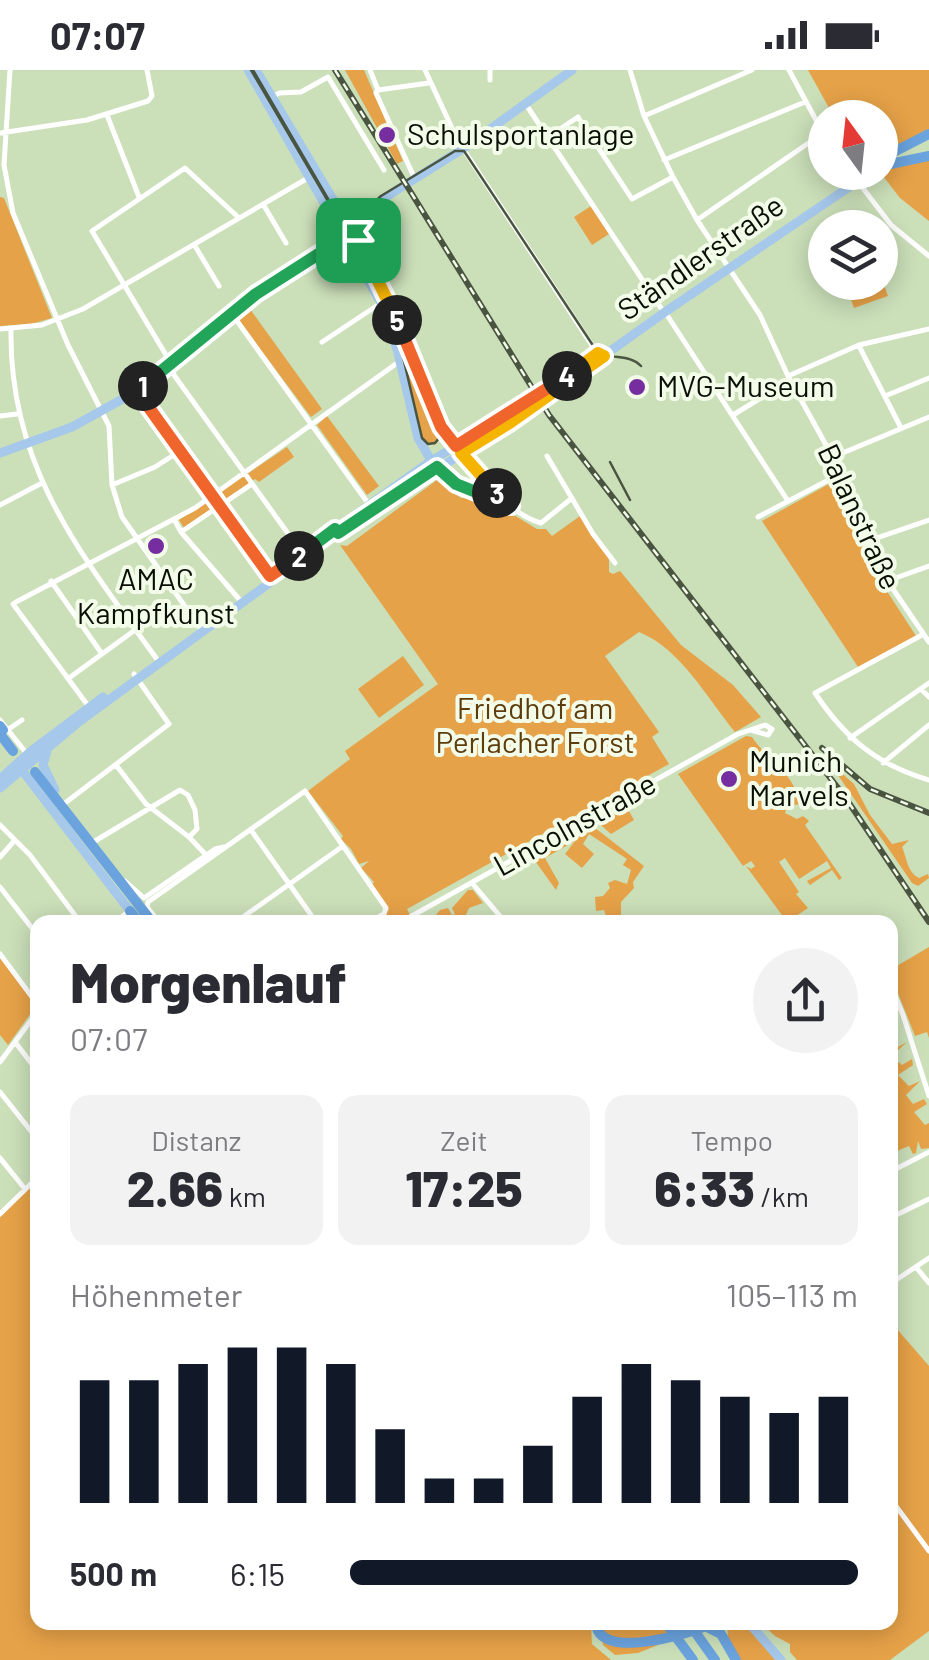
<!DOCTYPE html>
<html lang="de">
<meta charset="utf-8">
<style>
:root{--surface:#fff;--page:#f2f2f3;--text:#2b2b33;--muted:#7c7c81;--accent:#111827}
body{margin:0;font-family:Barlow,sans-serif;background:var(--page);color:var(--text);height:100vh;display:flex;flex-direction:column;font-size:38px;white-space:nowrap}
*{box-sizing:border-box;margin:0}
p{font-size:32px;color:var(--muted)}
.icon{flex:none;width:55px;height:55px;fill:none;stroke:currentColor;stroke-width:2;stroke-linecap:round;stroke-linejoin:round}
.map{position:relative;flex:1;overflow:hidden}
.side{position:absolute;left:30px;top:845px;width:868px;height:715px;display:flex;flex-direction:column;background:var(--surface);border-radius:20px;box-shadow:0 5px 25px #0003}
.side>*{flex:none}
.needle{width:65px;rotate:345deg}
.controls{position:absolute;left:808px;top:30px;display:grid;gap:20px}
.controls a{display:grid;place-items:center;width:90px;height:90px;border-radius:50%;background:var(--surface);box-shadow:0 5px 25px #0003;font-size:50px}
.pin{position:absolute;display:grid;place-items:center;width:85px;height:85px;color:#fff;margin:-42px;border-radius:20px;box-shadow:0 5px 15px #0006}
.km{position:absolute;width:50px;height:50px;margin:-25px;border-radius:50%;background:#222;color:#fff;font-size:28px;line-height:50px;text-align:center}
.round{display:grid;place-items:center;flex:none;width:105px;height:105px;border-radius:52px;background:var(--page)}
.summary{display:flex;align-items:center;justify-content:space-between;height:170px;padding:0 40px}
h1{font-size:55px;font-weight:800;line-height:75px}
.metrics{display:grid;grid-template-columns:repeat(3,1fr);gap:15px;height:170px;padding:10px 40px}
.metrics div{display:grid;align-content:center;border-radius:20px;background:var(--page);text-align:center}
.metrics b{font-size:50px;font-weight:800}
.metrics small{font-size:28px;font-weight:400}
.metrics p{font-size:28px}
.chart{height:280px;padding:20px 40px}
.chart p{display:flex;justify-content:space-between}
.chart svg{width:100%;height:180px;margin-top:10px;stroke:var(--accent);stroke-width:6}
ul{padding:0 40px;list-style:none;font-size:32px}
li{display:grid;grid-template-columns:160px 120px 1fr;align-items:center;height:75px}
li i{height:25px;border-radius:12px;background:var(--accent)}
.status{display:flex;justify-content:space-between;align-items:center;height:70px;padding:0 50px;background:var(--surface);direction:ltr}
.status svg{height:28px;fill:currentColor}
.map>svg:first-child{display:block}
.green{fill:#e6a248}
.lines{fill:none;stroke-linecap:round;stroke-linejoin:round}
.minor{stroke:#fff;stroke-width:5}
.major{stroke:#a6c8eb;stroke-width:9}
.highway{stroke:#6aa3de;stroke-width:10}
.tram{stroke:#4a5541;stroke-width:2.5}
.rail-casing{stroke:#4a5541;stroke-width:6}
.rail{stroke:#f2fce9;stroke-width:2.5;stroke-dasharray:8;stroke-linecap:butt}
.split-1-casing{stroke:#fff;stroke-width:20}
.split-2-casing{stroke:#fff;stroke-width:20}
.split-3-casing{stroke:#fff;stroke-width:20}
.split-4-casing{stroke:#fff;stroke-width:20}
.split-5-casing{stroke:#fff;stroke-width:20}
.split-6-casing{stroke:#fff;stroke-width:20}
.split-1{stroke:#22a559;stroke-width:12}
.split-2{stroke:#f0652b;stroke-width:12}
.split-3{stroke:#22a559;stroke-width:12}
.split-4{stroke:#f5b400;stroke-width:12}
.split-5{stroke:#f0652b;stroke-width:12}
.split-6{stroke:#f5b400;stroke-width:12}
.poi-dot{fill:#762da0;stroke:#f2fce9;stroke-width:4}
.labels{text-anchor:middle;stroke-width:8;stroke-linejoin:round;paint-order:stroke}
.poi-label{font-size:30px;fill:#090f04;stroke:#f2fce9;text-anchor:start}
.street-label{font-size:30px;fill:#090f04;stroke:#f2fce9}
.park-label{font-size:30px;fill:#5e3c0b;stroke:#f2fce9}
</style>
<div class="status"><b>07:07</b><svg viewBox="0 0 49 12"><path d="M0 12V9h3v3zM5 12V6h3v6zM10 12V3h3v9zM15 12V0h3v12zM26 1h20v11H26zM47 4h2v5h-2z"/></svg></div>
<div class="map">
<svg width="929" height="1590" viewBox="0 0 929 1590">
<rect width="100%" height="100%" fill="#cbdfb9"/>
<path class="green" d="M345,0H364L403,91L397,94Z
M808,0H929V59L880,84V48L834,47Z
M929,89V151L900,128L883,106L875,109L873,106L893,96Z
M0,127L4,128L52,248L31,254L0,256Z
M591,136L609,164L592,175L574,147Z
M356,172L442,365L435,375L423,371L411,324L363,191L353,174Z
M880,204L888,226L854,238L845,213L880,212Z
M250,239L322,339L311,347L238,249Z
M327,346L379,416L367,425L317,355Z
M287,377L294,387L259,412L255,409L184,458L179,450Z
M437,410L461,428L480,429L499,436L537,459H546L552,466L580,446L609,489V502L613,504L620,501L681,575L733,615L761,647L735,662C707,628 680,578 639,562L605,586L659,662L652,667L669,694L407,839L410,845L396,852H371L389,840L372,814L374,812L361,798L369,791L359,794L351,779L341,769L343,766L308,721L350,689L345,681L438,614L340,475L347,476Z
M836,410L872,498L916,566L858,597L762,451Z
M403,586L424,615L379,648L358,619Z
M746,666L752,667C766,689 797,705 799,734L787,737L785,743L797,749L803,746L809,751L805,755L842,808L839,810L832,800L810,815L807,811L831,798L827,791L799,809L785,788L779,792L799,822L796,824L808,838L787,852L746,796L751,799L755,796L751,791L743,796L678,704Z
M829,692L854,714L870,745L892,774L909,770L902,777C907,788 907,802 919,808L928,804L929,808L918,816L912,813Z
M624,732L634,750L611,764L594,749Z
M590,754L644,796L633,812L634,818L621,832V846L614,851L607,849L604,840L596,841L595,827L603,826L610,818L608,813L615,810L627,814L631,800L623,795L627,789L589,764L583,774L594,784L582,798L565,784L575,771L545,788L559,813L556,820L533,788Z
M468,820H473L483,833L469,838L464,849L466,852L431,851L440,840L448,838L452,845L455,844L452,838Z
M929,877V968L927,962L915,966L890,903V900Z
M0,886L36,936L8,975L0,965Z
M907,972L892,986L902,995L912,989L913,995L898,1005L909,1016L920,1011L906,1025L913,1034L924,1029L927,1034L914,1042L925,1055L929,1053V1078L921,1079L918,1071L916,1083L913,1084L909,1076L890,1084V975L894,979Z
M37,1109L38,1552L591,1553L592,1574L611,1590H0V1147Z
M890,1251L929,1296V1561L890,1590H797L790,1582V1574L775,1566L761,1553L890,1552Z
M599,1553H662L673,1569L638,1583L615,1585L603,1575Z
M727,1553H743L777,1590H740L728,1570Z"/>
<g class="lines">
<path class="minor" d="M10,0L4,95L13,143L68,275L109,356L112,415L122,447L203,562
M370,0L378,20L429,13
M425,0L458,71L595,280L603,286
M490,0V10
M630,0L644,46L673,107L697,150L760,245L788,306L837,395L874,491L929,572
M789,0L823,63
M378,20L376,23L413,105
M271,28L279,23L301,22L328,7L384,100
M525,33L661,238
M107,45L139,127
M644,46L752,0
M0,63L87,50L148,31L152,26L147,0
M548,67L578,47L632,129L673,107
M664,90L805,32
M852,102L855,106
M859,113L891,155L929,186
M263,134L286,173
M239,148L185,98L92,161L169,290L174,305L302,483
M697,150L823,63
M195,176L219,216
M665,242L788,431
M232,244L370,436
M0,259L42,255L83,239L308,108
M11,260C9,396 80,483 156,588
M322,272L381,233
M859,276L901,358
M788,306L859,275L929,259
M137,321L270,506
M885,326L929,308
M733,345L790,310
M0,346L17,344
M463,385C484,410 509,444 541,453L572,428
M547,386L593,464L615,493
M833,387L929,347
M439,399L455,413L508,436
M112,415L155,397L180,381
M0,435L42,413
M758,447L840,404
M174,449L181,462L252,414
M181,462L239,529
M865,472L929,450
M51,511L102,584
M887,511L929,496
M922,565L815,623C845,668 877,695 929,710
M69,608L135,560
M921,619L929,627
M89,637L13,534L16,532L195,438L400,291
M0,650L27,684
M6,661L22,650
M850,668L929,613
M883,693L929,655
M116,695L146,734L189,767L209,788
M65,733L169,654L134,604
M0,755L30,785L80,852
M251,760L316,852
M95,771L180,720L188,725L195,740L197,759L189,767
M0,787L15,770
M125,811L144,828L215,779L224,777
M472,813L505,852
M0,817L38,866
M115,852L128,842
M159,852L147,837L148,832L305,721L386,838L384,844L369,852
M236,852L343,776
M401,852L738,664L765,655L772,659L768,665L751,660
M0,884L38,935
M890,914L903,945L929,1026
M15,972L38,1002
M0,992L38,941
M0,1022L38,1070
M0,1088L25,1119
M890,1102L929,1082
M0,1144L38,1107
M890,1148L929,1129
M916,1197L929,1213
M890,1214L929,1188
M890,1428L929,1481"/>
<path class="major" d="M248,0L381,233L397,279L418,368L432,392
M256,0L368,188L441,357L460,381
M0,383L72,357L137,321L259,221L346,169L381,130L464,78L572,0
M355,445L431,391L543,323
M48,677L43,695L55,720
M18,695L130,841
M0,709L31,681L103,627
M0,718L80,651L338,463L508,354L665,242L858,111
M748,1552L781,1590"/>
<path class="highway" d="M880,89L929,64
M881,96L929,86
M858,111L870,102
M0,656L3,660
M3,668L13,681
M35,702L152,852
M130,841L139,852
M596,1552C596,1590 684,1567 715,1552
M665,1552L693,1590
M688,1552L715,1590
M707,1557L721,1564L736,1590"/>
<path class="tram" d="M251,0L352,172L383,229L400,274L422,368L428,374L435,373L440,367L439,360L373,206L253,0
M337,143L345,151H355L381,126L455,81H464L596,280C610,291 629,283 641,296
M610,392L630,430"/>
<defs>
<path id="rail" d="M335,0L549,345L845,727L929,852
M822,678L870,719L929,743"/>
</defs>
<use href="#rail" class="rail-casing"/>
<use href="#rail" class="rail"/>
</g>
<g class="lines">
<defs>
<path id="split-1" d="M143,316L256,224L353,162L358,170"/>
<path id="split-2" d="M143,316L137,321L270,506L299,486"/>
<path id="split-3" d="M299,486L335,459L338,463L437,397L456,414L511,436L497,423"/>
<path id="split-4" d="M497,423L461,383L508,354L604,286L598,283L567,306"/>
<path id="split-5" d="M397,250L441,357L456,376L567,306"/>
<path id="split-6" d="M358,170L397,250"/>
</defs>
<use href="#split-1" class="split-1-casing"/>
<use href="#split-2" class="split-2-casing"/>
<use href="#split-3" class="split-3-casing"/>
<use href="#split-4" class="split-4-casing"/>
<use href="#split-5" class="split-5-casing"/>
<use href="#split-6" class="split-6-casing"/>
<use href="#split-1" class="split-1"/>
<use href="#split-2" class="split-2"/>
<use href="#split-3" class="split-3"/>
<use href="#split-4" class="split-4"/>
<use href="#split-5" class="split-5"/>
<use href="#split-6" class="split-6"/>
</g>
<g class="poi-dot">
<circle cx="387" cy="65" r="10"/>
<circle cx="637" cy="317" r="10"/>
<circle cx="156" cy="476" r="10"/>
<circle cx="729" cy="709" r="10"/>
</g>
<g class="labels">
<g class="poi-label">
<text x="407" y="75">Schulsportanlage</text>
<text x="657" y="327">MVG-Museum</text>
<text x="156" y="520" text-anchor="middle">AMAC<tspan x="156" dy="34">Kampfkunst</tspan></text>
<text x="749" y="702">Munich<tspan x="749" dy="34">Marvels</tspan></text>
</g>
<g class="street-label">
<text transform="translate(701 188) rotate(-35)" y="10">Ständlerstraße</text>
<text transform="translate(859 447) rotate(65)" y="10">Balanstraße</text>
<text transform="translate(575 755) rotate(-29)" y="10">Lincolnstraße</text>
</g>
<g class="park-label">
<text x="535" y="649">Friedhof am<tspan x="535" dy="34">Perlacher Forst</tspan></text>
</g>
</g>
</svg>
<div class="controls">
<a><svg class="needle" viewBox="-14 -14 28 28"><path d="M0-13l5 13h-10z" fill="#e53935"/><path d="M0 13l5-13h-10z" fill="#7c7c81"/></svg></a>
<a><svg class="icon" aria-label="layers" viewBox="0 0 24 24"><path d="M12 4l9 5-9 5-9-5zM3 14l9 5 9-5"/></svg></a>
</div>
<div class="pin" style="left:358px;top:170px;background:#1e9e55"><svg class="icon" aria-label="arrive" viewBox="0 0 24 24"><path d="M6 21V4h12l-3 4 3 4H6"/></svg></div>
<b class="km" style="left:143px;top:316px">1</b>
<b class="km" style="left:299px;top:486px">2</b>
<b class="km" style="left:497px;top:423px">3</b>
<b class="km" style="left:567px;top:306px">4</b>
<b class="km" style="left:397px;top:250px">5</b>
<section class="side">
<div class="summary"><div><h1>Morgenlauf</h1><p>07:07</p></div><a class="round"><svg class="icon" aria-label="share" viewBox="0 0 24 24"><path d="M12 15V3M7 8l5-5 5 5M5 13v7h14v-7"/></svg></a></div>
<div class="metrics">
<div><p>Distanz</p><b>2.66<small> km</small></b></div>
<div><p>Zeit</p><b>17:25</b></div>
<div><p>Tempo</p><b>6:33<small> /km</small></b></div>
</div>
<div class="chart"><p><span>Höhenmeter</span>105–113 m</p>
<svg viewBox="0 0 160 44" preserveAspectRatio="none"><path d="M5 44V14M15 44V14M25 44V10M35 44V6M45 44V6M55 44V10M65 44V26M75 44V38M85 44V38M95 44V30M105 44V18M115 44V10M125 44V14M135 44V18M145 44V22M155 44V18"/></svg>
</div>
<ul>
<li><b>500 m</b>6:15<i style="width:100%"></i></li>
</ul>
</section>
</div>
